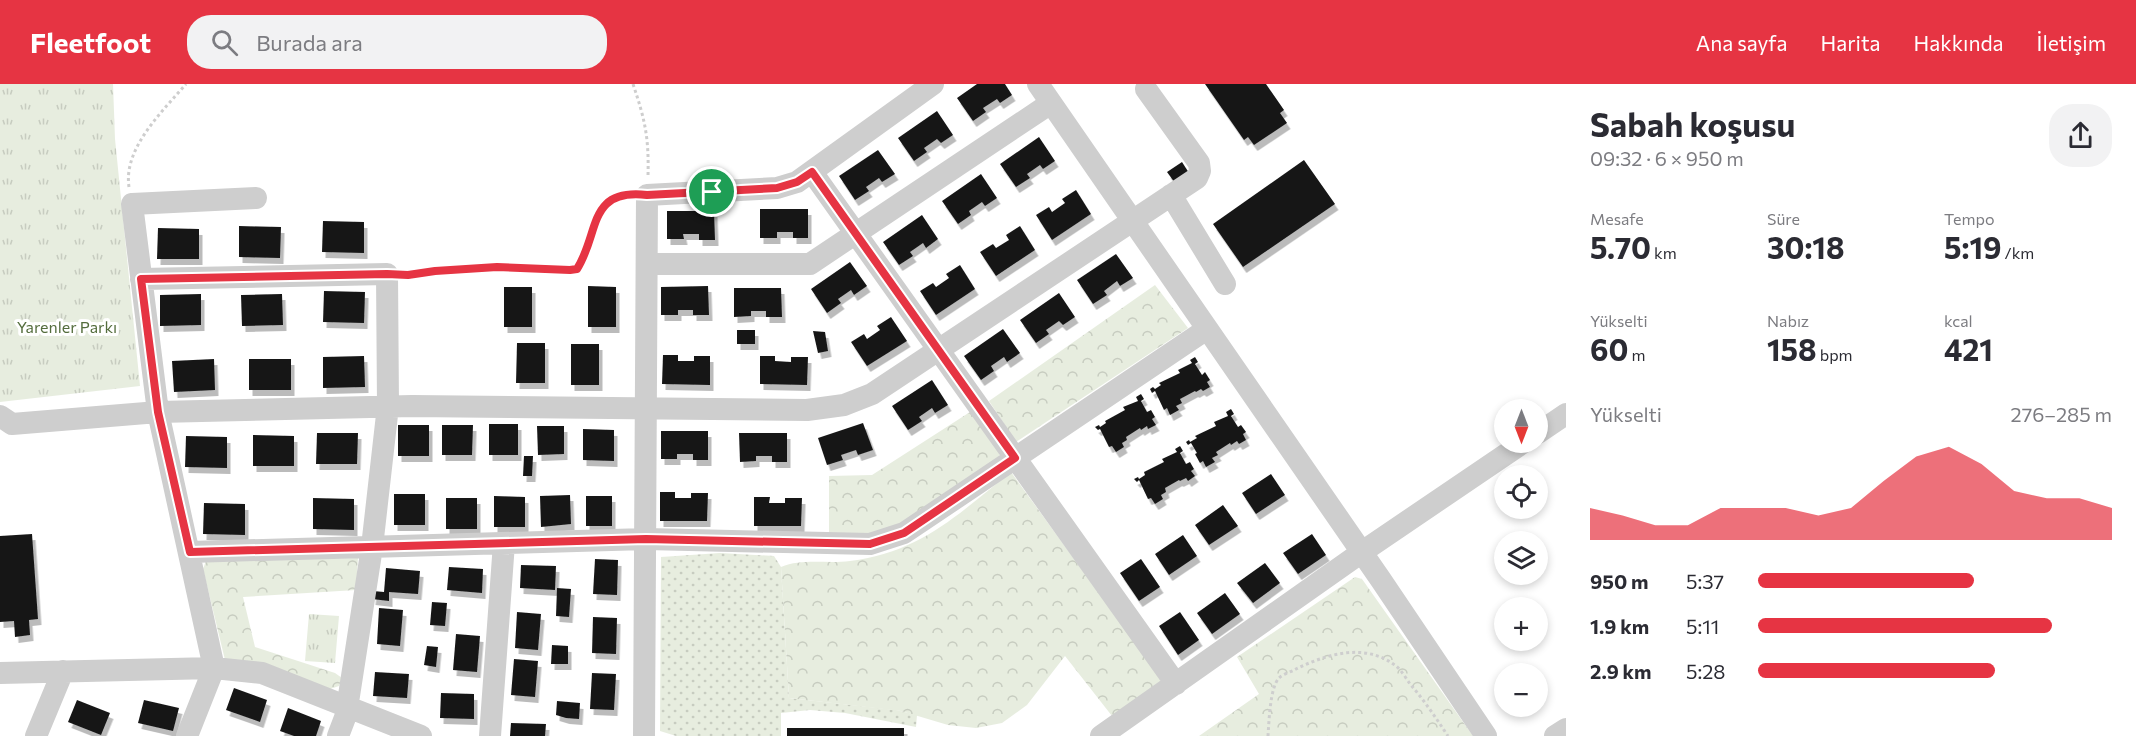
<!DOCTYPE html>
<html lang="tr">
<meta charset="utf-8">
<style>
:root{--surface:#fff;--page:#f2f2f3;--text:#2b2b33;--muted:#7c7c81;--accent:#e63443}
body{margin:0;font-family:Commissioner,sans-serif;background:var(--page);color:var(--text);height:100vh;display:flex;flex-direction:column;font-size:22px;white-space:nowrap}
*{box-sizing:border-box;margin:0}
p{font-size:20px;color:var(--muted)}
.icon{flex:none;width:33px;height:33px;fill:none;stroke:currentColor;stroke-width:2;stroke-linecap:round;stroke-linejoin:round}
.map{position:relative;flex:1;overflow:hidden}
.side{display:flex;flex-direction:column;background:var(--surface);width:570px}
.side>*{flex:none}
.needle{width:39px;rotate:180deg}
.controls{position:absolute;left:1494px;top:315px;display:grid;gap:12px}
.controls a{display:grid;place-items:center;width:54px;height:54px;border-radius:50%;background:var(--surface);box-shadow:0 3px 9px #0003;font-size:30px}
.pin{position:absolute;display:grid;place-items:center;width:51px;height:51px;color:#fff;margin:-26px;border:3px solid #fff;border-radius:50%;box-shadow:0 2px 6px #0007}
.round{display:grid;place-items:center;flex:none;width:63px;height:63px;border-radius:24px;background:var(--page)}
.summary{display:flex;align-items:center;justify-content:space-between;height:102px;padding:0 24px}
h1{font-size:33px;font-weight:700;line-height:45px}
.metrics{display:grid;grid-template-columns:repeat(3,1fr);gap:9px;height:102px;padding:6px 24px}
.metrics div{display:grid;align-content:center}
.metrics b{font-size:30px;font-weight:700}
.metrics small{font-size:16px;font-weight:400}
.metrics p{font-size:16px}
.chart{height:168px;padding:12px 24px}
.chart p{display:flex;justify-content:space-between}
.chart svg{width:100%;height:108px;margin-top:6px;fill:var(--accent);opacity:.7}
ul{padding:0 24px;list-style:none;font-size:20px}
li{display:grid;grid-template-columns:96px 72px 1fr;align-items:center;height:45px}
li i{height:15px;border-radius:8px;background:var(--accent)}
header{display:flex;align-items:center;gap:36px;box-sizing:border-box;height:84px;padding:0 30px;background:var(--accent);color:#fff}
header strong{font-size:28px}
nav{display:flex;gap:33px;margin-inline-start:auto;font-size:21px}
.search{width:420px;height:54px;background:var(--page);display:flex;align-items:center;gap:15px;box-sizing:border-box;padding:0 21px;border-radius:24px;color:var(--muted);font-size:22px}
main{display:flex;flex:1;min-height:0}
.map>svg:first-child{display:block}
.grass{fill:url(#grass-dots)}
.forest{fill:url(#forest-crowns)}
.park{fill:url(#park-tufts)}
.building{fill:#181818;filter:url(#shadow)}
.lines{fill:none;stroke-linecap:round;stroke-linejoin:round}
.path{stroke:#cecece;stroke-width:3;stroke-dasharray:3 3;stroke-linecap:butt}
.minor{stroke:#cecece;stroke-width:22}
.route-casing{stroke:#fff;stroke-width:12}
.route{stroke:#e63443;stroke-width:8}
.labels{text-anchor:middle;stroke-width:6;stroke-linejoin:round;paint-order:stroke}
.park-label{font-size:16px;fill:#546d3d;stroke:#fff}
</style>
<header>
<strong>Fleetfoot</strong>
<div class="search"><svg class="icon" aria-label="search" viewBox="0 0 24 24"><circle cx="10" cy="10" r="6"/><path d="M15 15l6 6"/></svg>Burada ara</div>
<nav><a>Ana sayfa</a><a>Harita</a><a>Hakkında</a><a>İletişim</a></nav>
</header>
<main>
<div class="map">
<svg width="1566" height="652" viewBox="0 0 1566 652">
<defs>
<pattern id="grass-dots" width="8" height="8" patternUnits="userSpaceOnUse" patternTransform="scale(1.5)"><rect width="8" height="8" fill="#e7eddf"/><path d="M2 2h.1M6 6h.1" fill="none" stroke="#c7ccc0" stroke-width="1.8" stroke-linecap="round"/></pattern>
<pattern id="forest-crowns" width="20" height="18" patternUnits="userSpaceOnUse" patternTransform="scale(1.5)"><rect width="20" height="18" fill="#e7eddf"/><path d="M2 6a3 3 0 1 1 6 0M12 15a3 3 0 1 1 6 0" fill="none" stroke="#c7ccc0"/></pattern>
<pattern id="park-tufts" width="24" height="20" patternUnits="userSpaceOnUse" patternTransform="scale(1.5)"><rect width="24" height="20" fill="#e7eddf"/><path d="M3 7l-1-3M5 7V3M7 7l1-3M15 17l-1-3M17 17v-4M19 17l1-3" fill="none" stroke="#c7ccc0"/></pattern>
<filter id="shadow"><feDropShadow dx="3.5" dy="6" stdDeviation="0" flood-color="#0004"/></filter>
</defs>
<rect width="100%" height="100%" fill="#fff"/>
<path class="grass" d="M720,469L774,472L781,483L789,614L896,626L917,631L916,643L845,629L810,626L781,629V652H676L660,647L661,473Z"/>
<path class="forest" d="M1155,201L1188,244L1016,358L989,317Z
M970,328L998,365L1000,374L887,449L829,451V392L872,391Z
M1011,388L1159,592L1162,601L1112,632L1065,572L1027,621L1002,639L976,644L948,641L901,627L789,614L781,483C802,474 827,480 850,477C921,468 957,431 1011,388Z
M358,474L356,506L243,513L255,563L335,589L342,594L339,602L330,605L225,576L203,485L206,477Z
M1355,493L1362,495L1473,652H1199L1259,610L1237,573Z"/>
<path class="park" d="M0,0H113L115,55L140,302L0,318Z
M309,530L339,532L335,579L305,577Z"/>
<path class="building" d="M977,0H1005L1012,11L1000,19L997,15L983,24L986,28L973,37L957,14Z
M1205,0H1266L1284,26L1280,29L1287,39L1254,61L1248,53L1244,56Z
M937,27L953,51L941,59L937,55L924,64L927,68L914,77L898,54Z
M1039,53L1055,77L1043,85L1040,81L1027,90L1030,94L1016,103L1000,80Z
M878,66L895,90L882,98L879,94L866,103L869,107L855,116L839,92Z
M1304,76L1335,120L1243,183L1213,140Z
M1182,78L1189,89L1175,99L1167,88Z
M981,90L997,114L985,122L982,118L969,127L971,131L958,140L942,117Z
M1076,106L1091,130L1052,156L1036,131L1049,123L1052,128L1065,119L1062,115Z
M760,125H808V154H793V148H777V154H760Z
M667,127H714L715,156H699V150H683L684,155H667Z
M922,131L938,155L926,164L923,159L910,168L913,172L899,181L883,158Z
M323,137L364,138V169L322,168Z
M239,142L281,143L280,174L239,173Z
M1020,142L1035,166L996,192L980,168L993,160L996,164L1009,156L1006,151Z
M158,144L199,145V175H157Z
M1116,170L1133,194L1120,202L1117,197L1104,207L1107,211L1093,220L1077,196Z
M850,178L867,202L854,211L851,206L838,215L841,219L827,229L811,205Z
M960,181L975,205L936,231L920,207L933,199L936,203L949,194L946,190Z
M588,202L616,203V243H588Z
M708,202L709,231H693V226H678V231H661V203Z
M504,203H532V243H504Z
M734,204H781L782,233H766V227H751V232L734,233Z
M324,207L365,208L364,239L323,238Z
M1059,209L1075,233L1063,241L1059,237L1046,246L1049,250L1036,259L1020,236Z
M201,210V241L160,242V211Z
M282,210L283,241L242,242L241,211Z
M891,233L907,257L867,282L851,258L864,250L867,255L880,246L877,242Z
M1003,245L1020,269L1007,278L1004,273L991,282L994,287L981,296L964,272Z
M737,246H755V260H737Z
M813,247L825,248L828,267L818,269Z
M517,259H545V299H516Z
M571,260H599V301H571Z
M663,271H678V277H694V272H710V301L662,300Z
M364,272L365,303L323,304V273Z
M760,272H775V277L791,278V273H808L807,301L760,300Z
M1195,273L1198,278L1195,280L1202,291L1205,288L1210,296L1207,298L1210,303L1203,307L1201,305L1196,308L1195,307L1180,315L1182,319L1176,322L1179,326L1170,331L1167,324L1164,326L1155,307L1152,309L1150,305L1153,303L1155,305L1161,301L1159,299L1180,289L1178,286L1192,279L1190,276Z
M214,275L215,306L174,308L172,277Z
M249,275H291V306H249Z
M932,296L948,321L935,329L932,324L919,333L922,337L908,346L892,322Z
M1141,310L1144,315L1141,317L1147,328L1151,326L1155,333L1152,335L1156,341L1148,345L1147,342L1141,346L1140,344L1126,353L1127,356L1122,359L1124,363L1116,368L1112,362L1109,363L1100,345L1098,346L1095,343L1099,341L1100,343L1106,339L1105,337L1125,326L1123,323L1138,317L1136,313Z
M1231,325L1234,330L1231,332L1238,343L1241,341L1246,348L1243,350L1246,356L1239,360L1237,357L1231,361L1230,359L1216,368L1218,371L1212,374L1215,378L1206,383L1203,377L1200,379L1195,370L1197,369L1191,359L1188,361L1186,358L1189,356L1190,358L1197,354L1195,352L1216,342L1214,338L1228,332L1226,328Z
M863,339L873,366L858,371L856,366L841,371L843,376L827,381L818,354Z
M489,340H518V371H489Z
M398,341H429V372H398Z
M442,341H473L472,371H442Z
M537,342H564V370L538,371Z
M583,345L614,346V377L583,376Z
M661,347H708V376H693V370H677V375H661Z
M317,349H358L357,380H316Z
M739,349H787V378H772V372H756V377L740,378Z
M253,351L294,352V382H253Z
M186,352L227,353V384L185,383Z
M1180,362L1183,367L1180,369L1186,380L1190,378L1194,385L1191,387L1195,392L1188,397L1186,394L1180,397L1179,396L1165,404L1166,408L1161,411L1163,415L1155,420L1151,414L1148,415L1139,396L1137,398L1134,395L1138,393L1139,395L1145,391L1144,388L1164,378L1162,375L1177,368L1175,365Z
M524,372H533L532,392H523Z
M1271,390L1285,411L1256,430L1242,409Z
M660,408H675V414H691V409H708L707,437H660Z
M394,410H425V441H394Z
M570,411L571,440L541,443L540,412Z
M494,412L525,413V443H494Z
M586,412H612V442H586Z
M754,413H770L769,419H785V414H802L801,442H754Z
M313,414L354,415V446L313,445Z
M446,414H477V445H446Z
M204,419L245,420V451L203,450Z
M1223,421L1238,442L1209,461L1195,441Z
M32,450L38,535L29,536L30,551L15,553L14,537L0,538V452Z
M1312,450L1326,471L1298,490L1283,469Z
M1183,451L1197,472L1169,491L1155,470Z
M595,475L618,476L617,511L593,510Z
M1141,475L1160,503L1139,517L1120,489Z
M1265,479L1280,499L1253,519L1237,499Z
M521,481L556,482L555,506L520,504Z
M449,483L483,485L482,509L447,506Z
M386,484L420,487L418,510L389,508V517L372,515L373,507L384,508Z
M557,504L571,505L569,533L556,532Z
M1225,509L1240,530L1212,550L1197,529Z
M432,518L447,519L445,542L430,541Z
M379,524L403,526L400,562L377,560Z
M517,528L541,530L538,566L515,564Z
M1180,528L1199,556L1178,571L1159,542Z
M593,533L617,534L616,570L592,569Z
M456,550L480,552L477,588L453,586Z
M552,561L568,562V580H551Z
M427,562L438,563L436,583L424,581Z
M514,575L538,577L535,613L511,611Z
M375,588L409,590L407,614L373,612Z
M592,589L616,590L614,626L590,625Z
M234,604L267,616L260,638L226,626Z
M441,609L474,610V635L440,634Z
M77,616L110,629L101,651L68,638Z
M144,616L179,624L173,647L138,639Z
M557,617L580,619L579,635L566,634L556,631Z
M288,624L321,637L316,652H294L280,647Z
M511,639L546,640L545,652H510Z
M787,644H904V652H787Z"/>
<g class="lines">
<path class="path" d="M633,0C645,36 649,53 648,92
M129,103C123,64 163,27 186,0
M404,191L497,183L577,185C589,166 593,122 616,113C620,111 626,110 630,109
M1268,652C1269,638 1270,603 1279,594C1283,590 1291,588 1296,585C1327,570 1365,558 1396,582C1401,586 1406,594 1410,600C1424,616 1436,634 1448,652"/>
<path class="minor" d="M1038,0L1381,496L1486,652
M812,88L1176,600
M1171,111L1225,200
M647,180H810L1051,19
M141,195L387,190L388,322L372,463L346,631L338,652
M0,332L12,340L158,328L412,322L807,326L844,321L872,310L1197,94L1200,87L1199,79L1146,5
M1538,349L1566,330
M190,468L646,455L870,460L904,449L1207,245
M0,589L214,584L262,589L421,652
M36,652L63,587
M187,652L214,584L158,328L132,120L256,114
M490,652L504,459
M644,652L647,111L777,104L797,98L933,0
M1101,652L1362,468L1524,358
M1555,652L1566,645"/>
</g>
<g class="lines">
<defs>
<path id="route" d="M812,88L1015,374L904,449L870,460L646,455L190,468L158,328L141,195L387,190L408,191L435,187L497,183L570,186L577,185C600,149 587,104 647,111L777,104L797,98Z"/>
</defs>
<use href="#route" class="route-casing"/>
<use href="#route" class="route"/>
</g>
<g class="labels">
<g class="park-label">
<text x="67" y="249">Yarenler Parkı</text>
</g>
</g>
</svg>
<div class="controls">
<a><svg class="needle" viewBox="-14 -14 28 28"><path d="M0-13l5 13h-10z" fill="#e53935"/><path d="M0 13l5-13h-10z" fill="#7c7c81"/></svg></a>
<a><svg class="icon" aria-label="locate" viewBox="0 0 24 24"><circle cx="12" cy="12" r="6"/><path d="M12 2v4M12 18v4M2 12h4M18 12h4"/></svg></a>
<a><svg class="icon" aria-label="layers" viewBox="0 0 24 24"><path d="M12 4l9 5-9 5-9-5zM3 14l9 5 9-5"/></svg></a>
<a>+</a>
<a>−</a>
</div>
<div class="pin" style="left:712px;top:108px;background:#1e9e55"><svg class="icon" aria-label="arrive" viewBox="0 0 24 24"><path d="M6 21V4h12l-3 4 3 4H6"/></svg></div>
</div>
<section class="side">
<div class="summary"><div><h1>Sabah koşusu</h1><p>09:32 · 6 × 950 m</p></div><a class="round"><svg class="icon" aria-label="share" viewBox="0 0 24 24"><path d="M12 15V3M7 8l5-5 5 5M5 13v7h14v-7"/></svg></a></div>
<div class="metrics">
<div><p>Mesafe</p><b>5.70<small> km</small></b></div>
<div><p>Süre</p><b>30:18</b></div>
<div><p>Tempo</p><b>5:19<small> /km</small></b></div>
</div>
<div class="metrics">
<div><p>Yükselti</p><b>60<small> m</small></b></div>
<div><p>Nabız</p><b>158<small> bpm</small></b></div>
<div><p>kcal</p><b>421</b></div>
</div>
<div class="chart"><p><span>Yükselti</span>276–285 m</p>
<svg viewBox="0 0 160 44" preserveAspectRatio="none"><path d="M0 44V31L10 34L20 38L30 38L40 31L50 31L60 31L70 34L80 31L90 20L100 10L110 6L120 13L130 24L140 27L150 27L160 31V44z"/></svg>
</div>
<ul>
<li><b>950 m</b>5:37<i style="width:61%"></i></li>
<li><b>1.9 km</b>5:11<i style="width:83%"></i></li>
<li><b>2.9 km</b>5:28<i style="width:67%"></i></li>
</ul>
</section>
</main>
